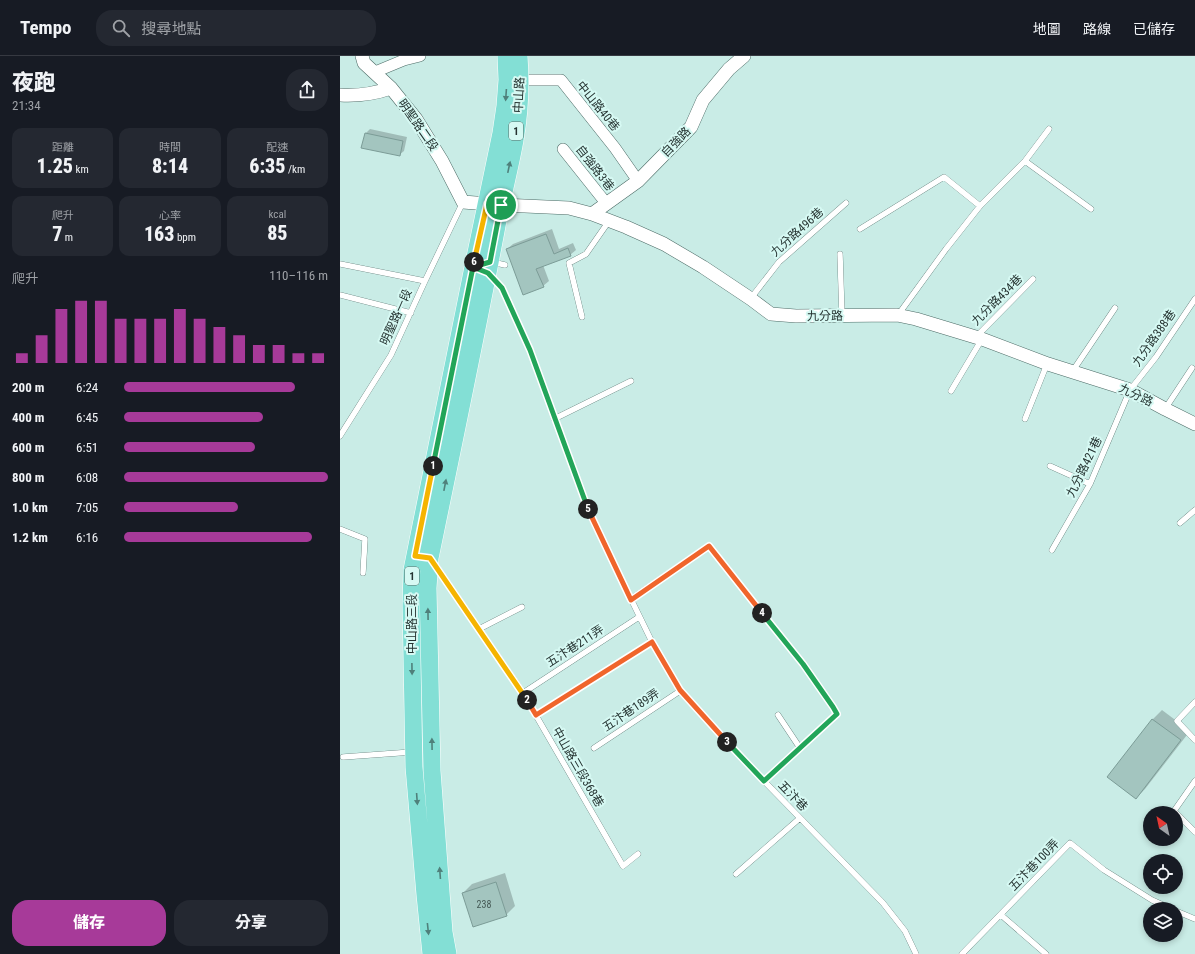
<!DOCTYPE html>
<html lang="zh-TW">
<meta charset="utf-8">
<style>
:root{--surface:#171b24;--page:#242831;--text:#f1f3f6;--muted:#9ea1a6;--line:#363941;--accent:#a73a99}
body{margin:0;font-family:"Roboto Condensed","Noto Sans TC",sans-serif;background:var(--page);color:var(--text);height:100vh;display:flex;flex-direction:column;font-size:15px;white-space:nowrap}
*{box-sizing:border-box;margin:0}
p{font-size:13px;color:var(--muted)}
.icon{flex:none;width:22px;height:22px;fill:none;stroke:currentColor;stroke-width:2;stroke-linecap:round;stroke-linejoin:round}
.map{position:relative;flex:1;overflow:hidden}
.drawer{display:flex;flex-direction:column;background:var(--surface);width:340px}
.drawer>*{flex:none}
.needle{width:26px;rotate:327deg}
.controls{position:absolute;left:803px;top:750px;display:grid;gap:8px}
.controls a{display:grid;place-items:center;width:40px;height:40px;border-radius:50%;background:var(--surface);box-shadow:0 2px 6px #0003;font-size:20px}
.pin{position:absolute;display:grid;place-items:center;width:34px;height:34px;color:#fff;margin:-17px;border:2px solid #fff;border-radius:50%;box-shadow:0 1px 4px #0007}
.km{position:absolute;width:20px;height:20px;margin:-10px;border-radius:50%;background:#222;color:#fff;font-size:11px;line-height:20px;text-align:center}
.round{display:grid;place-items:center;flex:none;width:42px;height:42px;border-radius:16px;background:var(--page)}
.headline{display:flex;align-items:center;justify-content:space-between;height:68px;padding:0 12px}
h1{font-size:22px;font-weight:800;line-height:30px}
.stats{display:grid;grid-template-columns:repeat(3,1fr);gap:6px;height:68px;padding:4px 12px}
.stats div{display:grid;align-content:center;border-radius:10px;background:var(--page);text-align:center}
.stats b{font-size:20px;font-weight:800}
.stats small{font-size:11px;font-weight:400}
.stats p{font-size:11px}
.chart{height:112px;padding:8px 12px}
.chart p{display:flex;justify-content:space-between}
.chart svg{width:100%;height:72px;margin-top:4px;stroke:var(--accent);stroke-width:6}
.button{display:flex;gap:8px;margin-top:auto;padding:8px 12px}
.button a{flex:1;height:46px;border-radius:16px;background:var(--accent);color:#fff;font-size:16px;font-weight:800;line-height:46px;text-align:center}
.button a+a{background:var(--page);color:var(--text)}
ul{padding:0 12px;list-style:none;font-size:13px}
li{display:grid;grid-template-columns:64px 48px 1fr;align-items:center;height:30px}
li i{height:10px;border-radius:5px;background:var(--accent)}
header{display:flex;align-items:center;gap:24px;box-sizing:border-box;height:56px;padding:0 20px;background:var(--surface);border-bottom:1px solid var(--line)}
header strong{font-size:19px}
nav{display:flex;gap:22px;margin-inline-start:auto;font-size:14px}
.search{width:280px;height:36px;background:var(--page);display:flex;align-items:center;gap:10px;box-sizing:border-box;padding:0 14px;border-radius:16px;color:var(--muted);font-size:15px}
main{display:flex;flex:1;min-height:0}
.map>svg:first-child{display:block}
.shadow{fill:#0003}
.building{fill:#a3c5bf;stroke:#7c9c97}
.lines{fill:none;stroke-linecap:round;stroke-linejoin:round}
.service-casing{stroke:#4c6b66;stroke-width:6}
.minor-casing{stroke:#4c6b66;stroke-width:12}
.tertiary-casing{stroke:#4c6b66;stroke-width:14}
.primary-casing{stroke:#fff;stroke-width:18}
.service{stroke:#fff;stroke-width:5.5}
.minor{stroke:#fff;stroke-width:11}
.tertiary{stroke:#fff;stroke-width:13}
.primary{stroke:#83dfd5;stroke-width:17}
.oneway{fill:#4f807b}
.split-1-casing{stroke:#fff;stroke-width:8}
.split-2-casing{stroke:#fff;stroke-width:8}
.split-3-casing{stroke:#fff;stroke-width:8}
.split-4-casing{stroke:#fff;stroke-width:8}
.split-5-casing{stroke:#fff;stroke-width:8}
.split-6-casing{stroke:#fff;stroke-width:8}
.split-7-casing{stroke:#fff;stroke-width:8}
.split-1{stroke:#22a559;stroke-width:5}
.split-2{stroke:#f5b400;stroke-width:5}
.split-3{stroke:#f0652b;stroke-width:5}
.split-4{stroke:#22a559;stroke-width:5}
.split-5{stroke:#f0652b;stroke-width:5}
.split-6{stroke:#22a559;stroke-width:5}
.split-7{stroke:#f5b400;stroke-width:5}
.labels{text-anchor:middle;stroke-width:4;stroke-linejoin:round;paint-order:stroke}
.number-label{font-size:10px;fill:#445854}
.shield{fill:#d6f9f3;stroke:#5a6e6b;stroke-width:1}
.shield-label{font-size:11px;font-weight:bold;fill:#253331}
.street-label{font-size:12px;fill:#253331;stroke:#d6f9f3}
</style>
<header>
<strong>Tempo</strong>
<div class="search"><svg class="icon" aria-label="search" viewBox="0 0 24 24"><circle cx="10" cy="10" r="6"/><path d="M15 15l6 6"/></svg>搜尋地點</div>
<nav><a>地圖</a><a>路線</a><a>已儲存</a></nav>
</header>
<main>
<section class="drawer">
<div class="headline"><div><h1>夜跑</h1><p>21:34</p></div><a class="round"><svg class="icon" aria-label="share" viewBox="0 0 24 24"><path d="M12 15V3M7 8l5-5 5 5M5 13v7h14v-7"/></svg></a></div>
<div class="stats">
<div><p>距離</p><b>1.25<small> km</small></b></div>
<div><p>時間</p><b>8:14</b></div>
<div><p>配速</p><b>6:35<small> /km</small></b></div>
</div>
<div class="stats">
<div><p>爬升</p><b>7<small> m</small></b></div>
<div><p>心率</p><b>163<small> bpm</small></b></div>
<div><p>kcal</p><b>85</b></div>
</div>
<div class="chart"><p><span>爬升</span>110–116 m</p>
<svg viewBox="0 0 160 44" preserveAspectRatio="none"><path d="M5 44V38M15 44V27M25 44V11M35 44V6M45 44V6M55 44V17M65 44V17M75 44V17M85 44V11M95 44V17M105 44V22M115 44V27M125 44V33M135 44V33M145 44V38M155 44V38"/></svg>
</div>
<ul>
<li><b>200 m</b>6:24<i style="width:84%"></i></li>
<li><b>400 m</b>6:45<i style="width:68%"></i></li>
<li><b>600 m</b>6:51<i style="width:64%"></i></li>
<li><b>800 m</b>6:08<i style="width:100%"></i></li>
<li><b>1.0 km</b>7:05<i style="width:56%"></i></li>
<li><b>1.2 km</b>6:16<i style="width:92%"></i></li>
</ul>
<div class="button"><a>儲存</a><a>分享</a></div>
</section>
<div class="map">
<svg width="855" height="898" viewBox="0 0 855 898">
<rect width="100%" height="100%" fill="#c9ece6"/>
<path class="shadow" d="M30,73L67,81L64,95L59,99L22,91L26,77Z
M212,173L219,193L233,187L236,194L230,199L203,209L209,225L203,230L167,193L173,188Z
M822,654L850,675L805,733L796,742L769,721L813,663Z
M165,817L175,850L166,859L123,837L132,828Z"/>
<path class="building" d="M25,77L63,85L60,100L21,92Z
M206,178L214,198L228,192L231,200L196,213L204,231L183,239L166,193Z
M812,663L841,684L796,743L767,721Z
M156,826L167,860L133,871L122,837Z"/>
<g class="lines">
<defs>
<path id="service" d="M685,105L751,153
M520,173L604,121L640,150
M500,198L502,259
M152,206L165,209
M0,208L85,225
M151,221L162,232L190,294L250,459L312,586L340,635L424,725L543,847L565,875L576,898
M0,239L71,257
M411,242L439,206L506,147
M558,259L606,193L640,150L685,105L709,73
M242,261L229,207L246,198L269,165
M636,281L693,223
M732,316L775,252
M611,335L642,283
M825,353L852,312
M214,363L291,325
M685,363L707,308
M0,380L51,299L85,225L123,146
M710,410L750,428
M840,467L855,454
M0,473L25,483L23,517
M712,494L750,428L790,334L816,301L855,243
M94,507L183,637L283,810L298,798
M291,543L369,490L463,608L493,651L497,658L424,725
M139,573L182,551
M183,637L299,561
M855,646L837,665L855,684
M196,659L312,586
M438,659L460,692
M254,692L340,635
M3,701L72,696
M855,725L834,755L855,776
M396,818L460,762
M836,855L855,863
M661,859L706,898
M622,898L730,787L764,814L812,844L832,853"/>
<path id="minor" d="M35,16L64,4L80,0
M181,24H221L275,92L298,125
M223,93L266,147"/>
<path id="tertiary" d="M22,0L24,7L51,32L76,63L102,105L123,146L161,149L229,152L252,158L286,171L324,188L363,211L411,243L431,258L456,260L557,259L576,263L642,283L708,308L790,334L825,353L855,368
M0,39C18,40 34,38 51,32
M252,158L298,125L351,71L363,44L389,13L404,0"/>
<path id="primary" d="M91,898L85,839L74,711L71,549L72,514L133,211L161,77L165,50L167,24L166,0
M108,898L104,876L92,715L88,532L90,502C113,391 136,281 157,170C162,141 170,113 175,84C180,56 181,28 179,0"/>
</defs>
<use href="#service" class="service-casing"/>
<use href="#minor" class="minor-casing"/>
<use href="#tertiary" class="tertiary-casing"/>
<use href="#primary" class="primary-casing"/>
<use href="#service" class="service"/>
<use href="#minor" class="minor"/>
<use href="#tertiary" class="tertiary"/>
<use href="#primary" class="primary"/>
</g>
<defs><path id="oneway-solid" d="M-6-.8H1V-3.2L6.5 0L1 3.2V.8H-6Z"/></defs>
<g class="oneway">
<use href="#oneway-solid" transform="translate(166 39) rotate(94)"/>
<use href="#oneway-solid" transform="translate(169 111) rotate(-78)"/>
<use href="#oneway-solid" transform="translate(105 429) rotate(-79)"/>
<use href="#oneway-solid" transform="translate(88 558) rotate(-91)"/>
<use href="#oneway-solid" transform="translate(72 613) rotate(89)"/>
<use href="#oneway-solid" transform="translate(92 688) rotate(-91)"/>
<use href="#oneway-solid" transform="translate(77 743) rotate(86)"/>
<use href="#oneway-solid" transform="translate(100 817) rotate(-94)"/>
<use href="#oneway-solid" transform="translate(88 873) rotate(84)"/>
</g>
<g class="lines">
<defs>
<path id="split-1" d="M93,410L133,211L150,206L161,149"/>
<path id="split-2" d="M93,410L75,500L90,502L187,644"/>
<path id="split-3" d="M187,644L196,659L312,586L340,634L387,686"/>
<path id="split-4" d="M387,686L424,725L497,658L493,651L463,608L422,557"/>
<path id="split-5" d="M248,453L291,544L369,490L422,557"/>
<path id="split-6" d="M134,206L133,211L148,217L162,232L190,294L248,453"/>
<path id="split-7" d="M134,206L147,148L161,149"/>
</defs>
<use href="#split-1" class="split-1-casing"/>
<use href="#split-2" class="split-2-casing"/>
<use href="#split-3" class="split-3-casing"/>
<use href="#split-4" class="split-4-casing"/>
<use href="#split-5" class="split-5-casing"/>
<use href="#split-6" class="split-6-casing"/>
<use href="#split-7" class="split-7-casing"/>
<use href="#split-1" class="split-1"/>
<use href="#split-2" class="split-2"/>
<use href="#split-3" class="split-3"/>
<use href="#split-4" class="split-4"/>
<use href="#split-5" class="split-5"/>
<use href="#split-6" class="split-6"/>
<use href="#split-7" class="split-7"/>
</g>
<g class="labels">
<g class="number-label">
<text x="144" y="852">238</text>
</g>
<g class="shield">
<rect x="169" y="66" width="14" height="18" rx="3"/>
<rect x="65" y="511" width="14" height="18" rx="3"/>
</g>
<g class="shield-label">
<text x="176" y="79">1</text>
<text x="72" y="524">1</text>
</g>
<g class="street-label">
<text transform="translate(179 39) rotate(-87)" y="4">中山路</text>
<text transform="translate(258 50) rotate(51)" y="4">中山路40巷</text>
<text transform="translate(78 69) rotate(55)" y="4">明聖路二段</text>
<text transform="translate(336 86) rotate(-46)" y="4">自強路</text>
<text transform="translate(255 112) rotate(52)" y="4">自強路3巷</text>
<text transform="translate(457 176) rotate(-42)" y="4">九分路496巷</text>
<text transform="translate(657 244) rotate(-45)" y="4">九分路434巷</text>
<text transform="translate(485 260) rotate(-1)" y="4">九分路</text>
<text transform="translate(56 261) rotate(-66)" y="4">明聖路一段</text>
<text transform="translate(814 282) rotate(-55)" y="4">九分路388巷</text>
<text transform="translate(796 339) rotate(25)" y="4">九分路</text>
<text transform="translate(744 411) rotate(-64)" y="4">九分路421巷</text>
<text transform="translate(72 568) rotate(-90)" y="4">中山路三段</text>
<text transform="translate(235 590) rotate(-33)" y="4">五汴巷211弄</text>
<text transform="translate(291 654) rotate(-34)" y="4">五汴巷189弄</text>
<text transform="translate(238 711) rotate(60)" y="4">中山路三段368巷</text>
<text transform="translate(453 740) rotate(46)" y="4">五汴巷</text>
<text transform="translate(694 809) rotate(-46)" y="4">五汴巷100弄</text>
</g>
</g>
</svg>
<div class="controls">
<a><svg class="needle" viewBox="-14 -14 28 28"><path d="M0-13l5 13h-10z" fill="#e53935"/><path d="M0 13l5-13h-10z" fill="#9ea1a6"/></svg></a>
<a><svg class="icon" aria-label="locate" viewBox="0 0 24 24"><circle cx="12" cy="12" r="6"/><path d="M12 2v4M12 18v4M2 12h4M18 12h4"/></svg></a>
<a><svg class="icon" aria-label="layers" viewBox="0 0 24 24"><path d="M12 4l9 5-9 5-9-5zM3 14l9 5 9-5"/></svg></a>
</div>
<div class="pin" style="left:161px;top:149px;background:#1e9e55"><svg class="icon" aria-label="arrive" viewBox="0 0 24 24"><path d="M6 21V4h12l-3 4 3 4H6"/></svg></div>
<b class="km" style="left:93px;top:410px">1</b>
<b class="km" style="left:187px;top:644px">2</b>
<b class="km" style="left:387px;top:686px">3</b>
<b class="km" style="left:422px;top:557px">4</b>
<b class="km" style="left:248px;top:453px">5</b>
<b class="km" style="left:134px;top:206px">6</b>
</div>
</main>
